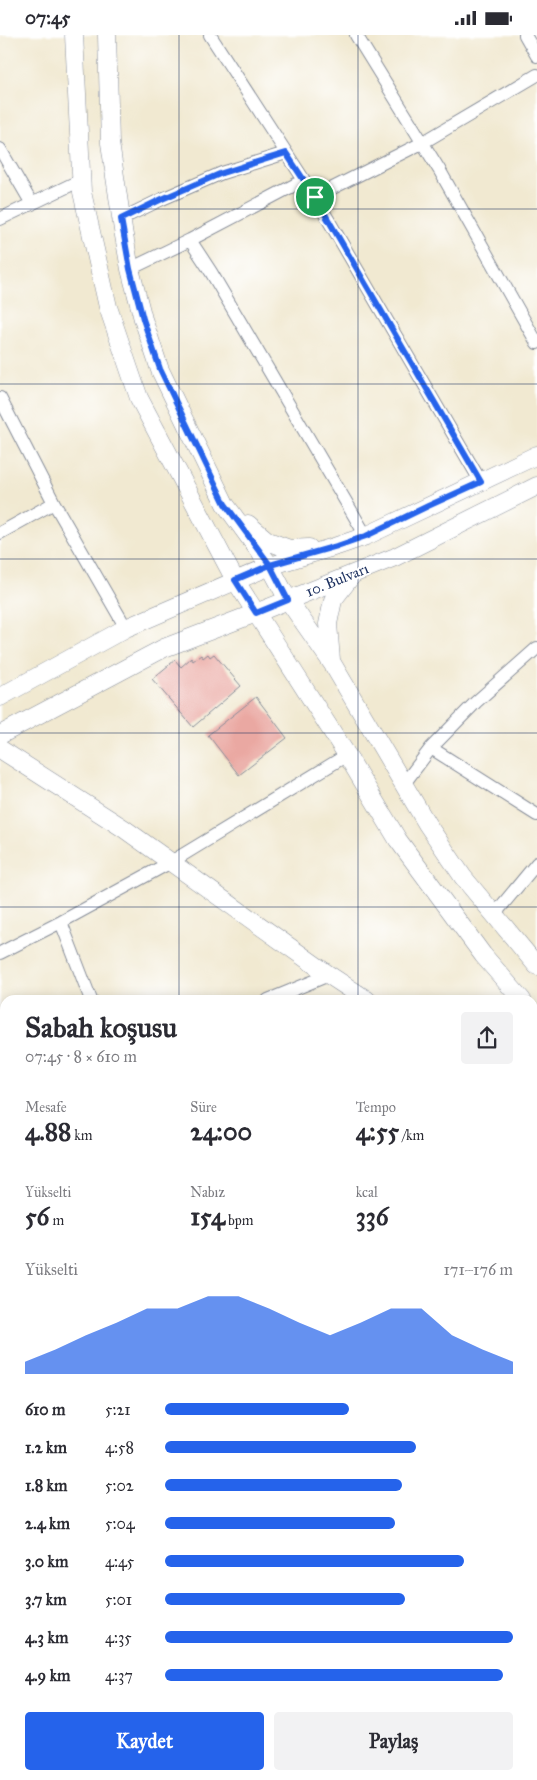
<!DOCTYPE html>
<html lang="tr">
<meta charset="utf-8">
<style>
:root{--surface:#fff;--page:#f2f2f3;--text:#2b2b33;--muted:#7c7c81;--accent:#2563eb}
body{margin:0;font-family:"IM FELL Great Primer",serif;background:var(--page);color:var(--text);height:100vh;display:flex;flex-direction:column;font-size:19px;white-space:nowrap}
*{box-sizing:border-box;margin:0}
p{font-size:16px;color:var(--muted)}
.icon{flex:none;width:28px;height:28px;fill:none;stroke:currentColor;stroke-width:2;stroke-linecap:round;stroke-linejoin:round}
.map{position:relative;flex:1;overflow:hidden}
.sheet{position:absolute;left:0px;top:960px;width:538px;height:785px;display:flex;flex-direction:column;background:var(--surface);border-radius:15px 15px 0 0;box-shadow:0 2px 12px #0003}
.sheet>*{flex:none}
.pin{position:absolute;display:grid;place-items:center;width:42px;height:42px;color:#fff;margin:-21px;border:2px solid #fff;border-radius:50%;box-shadow:0 1px 5px #0007}
.round{display:grid;place-items:center;flex:none;width:52px;height:52px;border-radius:5px;background:var(--page)}
.headline{display:flex;align-items:center;justify-content:space-between;height:85px;padding:0 25px}
h1{font-size:28px;font-weight:700;line-height:38px}
.stats{display:grid;grid-template-columns:repeat(3,1fr);gap:8px;height:85px;padding:5px 25px}
.stats div{display:grid;align-content:center}
.stats b{font-size:25px;font-weight:700}
.stats small{font-size:14px;font-weight:400}
.stats p{font-size:14px}
.chart{height:140px;padding:10px 25px}
.chart p{display:flex;justify-content:space-between}
.chart svg{width:100%;height:90px;margin-top:5px;fill:var(--accent);opacity:.7}
.action{display:flex;gap:10px;margin-top:auto;padding:10px 25px}
.action a{flex:1;height:58px;border-radius:5px;background:var(--accent);color:#fff;font-size:20px;font-weight:700;line-height:58px;text-align:center}
.action a+a{background:var(--page);color:var(--text)}
ul{padding:0 25px;list-style:none;font-size:16px}
li{display:grid;grid-template-columns:80px 60px 1fr;align-items:center;height:38px}
li i{height:12px;border-radius:6px;background:var(--accent)}
.status{display:flex;justify-content:space-between;align-items:center;height:35px;padding:0 25px;background:var(--surface);direction:ltr}
.status svg{height:14px;fill:currentColor}
.map>svg:first-child{display:block}
.building{fill:#eaa8a2}
.lines{fill:none;stroke-linecap:round;stroke-linejoin:round}
.street-casing{stroke:#868c98;stroke-width:14}
.secondary-casing{stroke:#868c98;stroke-width:19}
.street{stroke:#fff;stroke-width:12}
.secondary{stroke:#fff;stroke-width:18}
.route-casing{stroke:#fff;stroke-width:10}
.route{stroke:#2563eb;stroke-width:6}
.grid{fill:none;stroke:#1b2f5e;stroke-width:1;stroke-opacity:0.55}
.labels{text-anchor:middle;stroke-width:4;stroke-linejoin:round;paint-order:stroke}
.street-label{font-size:15px;fill:#1b2f5e;stroke:#fff}
</style>
<div class="status"><b>07:45</b><svg viewBox="0 0 49 12"><path d="M0 12V9h3v3zM5 12V6h3v6zM10 12V3h3v9zM15 12V0h3v12zM26 1h20v11H26zM47 4h2v5h-2z"/></svg></div>
<div class="map">
<svg width="537" height="1745" viewBox="0 0 537 1745">
<rect width="100%" height="100%" fill="#fff"/>
<filter id="ink" filterUnits="userSpaceOnUse"><feTurbulence type="fractalNoise" baseFrequency=".02" numOctaves="2"/><feDisplacementMap in="SourceGraphic" scale="10" xChannelSelector="R" yChannelSelector="G"/><feConvolveMatrix kernelMatrix="1 2 1 2 8 2 1 2 1" color-interpolation-filters="sRGB"/></filter>
<filter id="wash" filterUnits="userSpaceOnUse"><feTurbulence type="fractalNoise" baseFrequency=".0096" numOctaves="4" result="noise"/><feDisplacementMap in="SourceGraphic" scale="20" xChannelSelector="R" yChannelSelector="G"/><feGaussianBlur stdDeviation="1.12" result="paint"/><feColorMatrix in="noise" values="0 0 0 0 0 0 0 0 0 0 0 0 0 0 0 0 0 1.4 0 .05"/><feComposite in="paint" operator="in"/></filter>
<g filter="url(#wash)">
<rect width="100%" height="100%" fill="#f1e9d1"/>
<g id="blocks">
<path class="building" d="M208,619L210,622L214,619L241,651L193,692L152,644L175,625L181,632L191,623L193,626L201,620L203,623Z
M256,662L287,703L239,740L208,700Z
M387,1740H464L457,1745H391Z"/>
</g>
</g>
<g filter="url(#ink)">
<use href="#blocks" fill-opacity="0" stroke="#868c98" stroke-width="1"/>
<g class="lines">
<defs>
<path id="street" d="M210,0L315,162L481,447
M356,0L440,136L537,308
M525,0L537,21
M0,114L32,169
M315,162L422,108L537,40
M0,184L81,145
M121,184L162,164L222,138L286,118
M190,205L211,237L366,501
M130,234L190,205L304,145
M0,363L54,468L126,593
M0,498L54,468
M431,713L537,780
M403,750L431,713L476,667L537,613
M494,880L537,828
M61,887L91,965
M0,918L61,887L171,827L347,720
M268,965L329,940
M532,1089L537,1085
M0,1124H5
M0,1272L5,1269
M0,1345L5,1353
M532,1347L537,1344
M532,1484L537,1490
M0,1520L5,1518
M532,1725L537,1722
M314,1740L318,1745
M0,1742L5,1738
M506,1745L512,1740"/>
<path id="secondary" d="M74,0L82,157L108,272L139,363L235,545L347,720L398,805L483,920L522,965
M107,0L110,108L123,195L130,234L143,284L160,335L225,469L270,531L288,565L332,628L427,789L463,842L537,931
M248,489L268,506L289,514L309,513
M331,625L328,589L333,565L353,539
M0,662L126,593L270,531L337,511L366,501L537,420
M0,700L164,613L256,578L395,522L537,451
M0,714L123,793L329,940L367,965
M532,977L537,982
M532,1056L537,1058"/>
</defs>
<use href="#street" class="street-casing"/>
<use href="#secondary" class="secondary-casing"/>
<use href="#street" class="street"/>
<use href="#secondary" class="secondary"/>
</g>
</g>
<g class="lines" filter="url(#ink)">
<defs>
<path id="route" d="M315,162L286,118L222,138L162,164L121,184L130,234L143,284L160,334L225,469L270,530L235,545L256,578L288,565L270,530L337,511L366,501L428,471L481,447L315,162"/>
</defs>
<use href="#route" class="route-casing"/>
<use href="#route" class="route"/>
</g>
<path class="grid" d="M179,0V965M358,0V965M0,174H537M0,349H537M0,524H537M0,698H537M0,872H537M0,1047H5M532,1047H537M0,1222H5M532,1222H537M0,1396H5M532,1396H537M0,1570H5M532,1570H537M179,1740V1745M358,1740V1745"/>
<g class="labels">
<g class="street-label">
<text transform="translate(337 545) rotate(-22)" y="5">10. Bulvarı</text>
</g>
</g>
</svg>
<div class="pin" style="left:315px;top:162px;background:#1e9e55"><svg class="icon" aria-label="arrive" viewBox="0 0 24 24"><path d="M6 21V4h12l-3 4 3 4H6"/></svg></div>
<section class="sheet">
<div class="headline"><div><h1>Sabah koşusu</h1><p>07:45 · 8 × 610 m</p></div><a class="round"><svg class="icon" aria-label="share" viewBox="0 0 24 24"><path d="M12 15V3M7 8l5-5 5 5M5 13v7h14v-7"/></svg></a></div>
<div class="stats">
<div><p>Mesafe</p><b>4.88<small> km</small></b></div>
<div><p>Süre</p><b>24:00</b></div>
<div><p>Tempo</p><b>4:55<small> /km</small></b></div>
</div>
<div class="stats">
<div><p>Yükselti</p><b>56<small> m</small></b></div>
<div><p>Nabız</p><b>154<small> bpm</small></b></div>
<div><p>kcal</p><b>336</b></div>
</div>
<div class="chart"><p><span>Yükselti</span>171–176 m</p>
<svg viewBox="0 0 160 44" preserveAspectRatio="none"><path d="M0 44V38L10 32L20 25L30 19L40 12L50 12L60 6L70 6L80 12L90 19L100 25L110 19L120 12L130 12L140 25L150 32L160 38V44z"/></svg>
</div>
<ul>
<li><b>610 m</b>5:21<i style="width:53%"></i></li>
<li><b>1.2 km</b>4:58<i style="width:72%"></i></li>
<li><b>1.8 km</b>5:02<i style="width:68%"></i></li>
<li><b>2.4 km</b>5:04<i style="width:66%"></i></li>
<li><b>3.0 km</b>4:45<i style="width:86%"></i></li>
<li><b>3.7 km</b>5:01<i style="width:69%"></i></li>
<li><b>4.3 km</b>4:35<i style="width:100%"></i></li>
<li><b>4.9 km</b>4:37<i style="width:97%"></i></li>
</ul>
<div class="action"><a>Kaydet</a><a>Paylaş</a></div>
</section>
</div>
